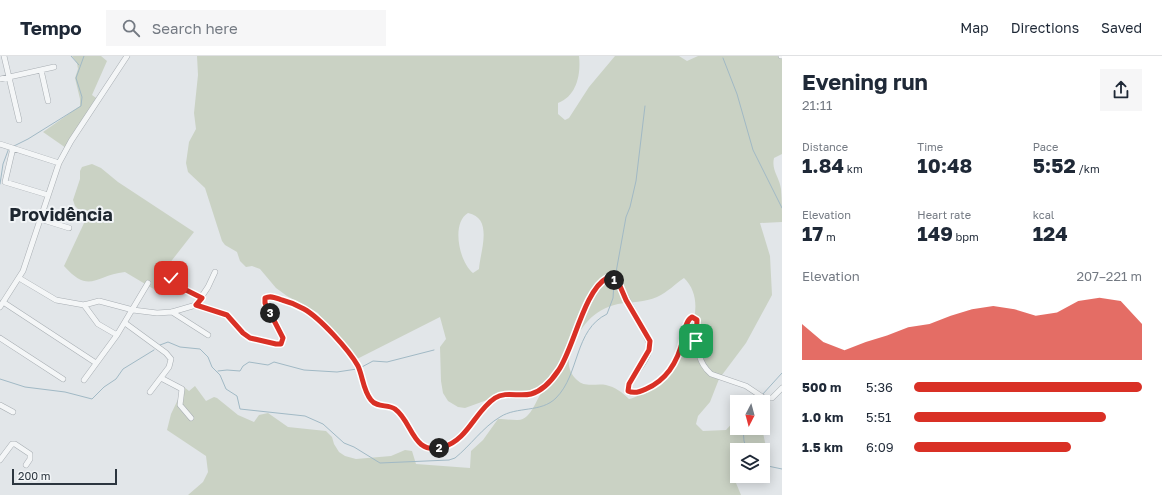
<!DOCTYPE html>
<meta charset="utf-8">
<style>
:root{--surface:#fff;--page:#f6f6f7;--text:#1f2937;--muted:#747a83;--line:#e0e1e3;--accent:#d93025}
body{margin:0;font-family:"Golos Text",sans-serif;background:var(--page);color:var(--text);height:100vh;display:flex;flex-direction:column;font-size:15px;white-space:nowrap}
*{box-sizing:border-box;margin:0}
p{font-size:13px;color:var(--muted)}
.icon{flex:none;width:22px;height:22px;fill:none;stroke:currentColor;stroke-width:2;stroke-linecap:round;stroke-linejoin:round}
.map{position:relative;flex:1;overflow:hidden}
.panel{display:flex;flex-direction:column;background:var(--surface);width:380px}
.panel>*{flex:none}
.needle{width:26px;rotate:186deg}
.controls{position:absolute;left:730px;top:339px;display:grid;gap:8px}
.controls a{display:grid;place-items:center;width:40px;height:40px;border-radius:0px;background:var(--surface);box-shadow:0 2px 10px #0003;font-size:20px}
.scale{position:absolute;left:12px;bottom:10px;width:105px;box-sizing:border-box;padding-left:4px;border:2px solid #2c363f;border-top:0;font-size:11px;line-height:14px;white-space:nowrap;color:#2c363f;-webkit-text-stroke:3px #f1f4f6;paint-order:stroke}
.pin{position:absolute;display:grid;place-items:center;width:34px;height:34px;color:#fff;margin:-17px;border-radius:8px;box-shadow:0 2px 6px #0006}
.km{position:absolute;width:20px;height:20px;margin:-10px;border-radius:50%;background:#222;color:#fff;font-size:11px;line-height:20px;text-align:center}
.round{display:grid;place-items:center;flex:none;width:42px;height:42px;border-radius:0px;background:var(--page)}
.overview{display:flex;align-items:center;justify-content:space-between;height:68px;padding:0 20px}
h1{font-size:22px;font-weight:700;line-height:30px}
.metrics{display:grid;grid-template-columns:repeat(3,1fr);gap:6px;height:68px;padding:4px 20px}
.metrics div{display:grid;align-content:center}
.metrics b{font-size:20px;font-weight:700}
.metrics small{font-size:11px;font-weight:400}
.metrics p{font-size:11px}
.chart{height:112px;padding:8px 20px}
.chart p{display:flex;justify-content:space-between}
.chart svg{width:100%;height:72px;margin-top:4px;fill:var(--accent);opacity:.7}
ul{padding:0 20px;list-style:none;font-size:13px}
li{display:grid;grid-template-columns:64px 48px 1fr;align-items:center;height:30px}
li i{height:10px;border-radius:5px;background:var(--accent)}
header{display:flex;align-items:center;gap:24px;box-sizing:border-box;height:56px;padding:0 20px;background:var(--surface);border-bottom:1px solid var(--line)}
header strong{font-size:19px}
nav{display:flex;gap:22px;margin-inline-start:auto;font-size:14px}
.search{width:280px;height:36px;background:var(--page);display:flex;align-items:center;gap:10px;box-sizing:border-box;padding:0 14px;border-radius:0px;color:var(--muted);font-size:15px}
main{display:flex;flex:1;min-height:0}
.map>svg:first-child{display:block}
.green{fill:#cad2c4;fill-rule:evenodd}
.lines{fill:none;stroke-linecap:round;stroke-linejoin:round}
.stream{stroke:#a1b9c5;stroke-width:1}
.minor-casing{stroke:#a8aeb3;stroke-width:6}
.minor{stroke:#f4f6f7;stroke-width:5}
.route-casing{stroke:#fff;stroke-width:8}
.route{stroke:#d93025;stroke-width:5}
.labels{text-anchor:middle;stroke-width:4;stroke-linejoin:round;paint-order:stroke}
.district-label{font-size:18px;font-weight:bold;fill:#1e2730;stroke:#f1f4f6}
</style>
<header>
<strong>Tempo</strong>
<div class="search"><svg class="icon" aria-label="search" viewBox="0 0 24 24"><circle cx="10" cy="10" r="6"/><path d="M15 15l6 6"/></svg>Search here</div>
<nav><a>Map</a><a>Directions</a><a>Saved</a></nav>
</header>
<main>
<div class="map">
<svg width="782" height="439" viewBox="0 0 782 439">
<rect width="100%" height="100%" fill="#e2e6e9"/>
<path class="green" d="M72,0H101L107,5L92,39L99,44L66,92L43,76L80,50V43L75,22L78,13L77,7Z
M197,0H579C581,18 577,40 558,47V58L565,64L569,62L589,31L615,0H679L687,5L698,0H782V98L774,102C771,114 780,122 781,133C782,144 782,156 782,166L760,167L770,200L772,239L746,287L719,323L710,346L698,360L696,368L703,375L726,374L737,362V372H762L766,391L763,401V394H737L736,427L741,439H188L203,426L208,416L206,400L167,374L171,358L184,331L189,335L195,330L206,345L214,341L217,342L238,359L254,366L259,359L268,357L288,371L326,375L332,381L334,388L339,396L345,400L356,403L391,400L405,394L412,395L416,408L470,412L471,395L483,384L498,363C505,363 510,364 517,364C532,365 536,341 545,332L523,340L501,339L465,352L458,351L448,345L443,337L441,325L440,291L446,283L440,261L357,303L328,272L318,257L287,240L276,232L260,213L252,210L246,211L240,205L237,196L225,189L222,185L205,132L188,116L186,107L189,86L196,73L194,57L198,19ZM468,157C494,162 480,196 479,213L473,217C459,206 451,167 468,157ZM684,222C715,252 676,313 648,333C642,337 636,342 629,343C622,336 615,331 606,329C596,327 585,332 577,324C568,316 567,305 571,294C580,271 592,254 618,248C631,246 645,246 657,241C668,236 675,228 684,222Z
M92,108L101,112L118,126L194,176L169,208L157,235L125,216C95,219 90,239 64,210L85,165L84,159L75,150L73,144L80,123V115L82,111Z"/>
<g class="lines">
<path class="stream" d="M71,0L79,9
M723,2L737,38L753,94L782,152
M14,90L28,83L81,50L82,41L76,22L84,0
M0,128L3,108L9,92
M615,222L626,161L630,151L636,125L645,50
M160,289L168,286L180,291L200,293L208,301L212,311L220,319L226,333L237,340L240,353L305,360L323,368L344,387L354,391L380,407L449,404L455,402C470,390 483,371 500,361C517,350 541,357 556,342C580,318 574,274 607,258L613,242L614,227
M360,312L373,305L387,306L434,294
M218,315L227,314L240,315L243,310L249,306L268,309L274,306L304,314L337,316L357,313
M0,323L25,331L65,336L92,343L104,331L116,323L123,313L154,294
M762,339L782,317
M757,346L760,341
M743,372L744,385L747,394
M763,409L782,413"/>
<defs>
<path id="minor" d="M4,0L19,64
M781,0H782
M41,14L48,45
M0,23L54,11
M0,88L59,107
M13,92L5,126L48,139
M40,163L69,172
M164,209L174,227L201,242
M19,222L56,244L84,249L99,245L133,254L157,257L172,256L196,249L227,259L243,277L249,282L276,288H281L283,282L265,247V242C271,238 279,243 285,245C294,248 302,251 310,257C323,266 352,298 358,312C364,323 365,336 372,346C379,351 390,348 397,355C407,363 410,378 419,387C423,391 428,392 433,392C461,392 473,363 490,346C502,335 516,342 531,338C542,335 552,324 558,315C573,295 584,233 607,223C611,223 615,224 618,227C621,231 650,286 650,290C649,304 634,317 628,330L629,335L631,337C639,337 646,333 652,330C670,321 678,303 683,284C685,277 685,265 691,261L697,264C698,284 694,303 711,318L746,330L764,342H772L782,332
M3,246L96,307
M84,249L98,268L117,279
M196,249L208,231L215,216
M0,251L23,215L59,107L71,85L127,0
M172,256L208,279
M125,267L166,297L171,303L169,311L150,336
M0,282L63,323
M161,322L182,333L180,349L191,362
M84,324L117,279L148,227
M0,349L13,356
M0,404L12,388H15L30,398V403L26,409"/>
</defs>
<use href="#minor" class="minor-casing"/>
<use href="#minor" class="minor"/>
</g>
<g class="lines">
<defs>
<path id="route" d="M171,222L178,230L202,242L196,249L227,259L243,277L250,282L276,288H281L283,282L265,247V242C271,239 276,242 282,244C290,246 297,249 304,253C320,262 349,294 358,310C363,321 363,334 371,344C377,352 388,348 395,353C413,366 412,400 443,391C468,384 475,355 495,342C506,335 519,341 531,338C542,335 552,324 558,315C573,295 584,234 607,222L616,225L620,230L626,244L650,285L649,294L629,328L628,335C634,338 640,336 646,333C667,324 678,305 683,283C685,276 685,265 692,261L697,264L696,285"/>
</defs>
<use href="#route" class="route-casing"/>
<use href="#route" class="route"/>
</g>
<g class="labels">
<g class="district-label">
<text x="61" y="165">Providência</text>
</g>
</g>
</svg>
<div class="controls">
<a><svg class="needle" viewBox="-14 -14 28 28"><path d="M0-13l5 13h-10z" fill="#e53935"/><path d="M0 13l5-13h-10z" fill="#747a83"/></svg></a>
<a><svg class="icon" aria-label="layers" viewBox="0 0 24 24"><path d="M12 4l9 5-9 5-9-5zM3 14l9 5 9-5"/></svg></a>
</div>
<div class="scale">200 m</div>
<div class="pin" style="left:696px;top:285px;background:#1e9e55"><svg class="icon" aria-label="arrive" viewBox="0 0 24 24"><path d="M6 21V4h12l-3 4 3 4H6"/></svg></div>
<div class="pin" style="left:171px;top:222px;background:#d93025"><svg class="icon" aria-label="check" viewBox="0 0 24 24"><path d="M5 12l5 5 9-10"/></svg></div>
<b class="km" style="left:614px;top:224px">1</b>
<b class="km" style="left:439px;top:392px">2</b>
<b class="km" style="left:270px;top:257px">3</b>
</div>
<section class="panel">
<div class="overview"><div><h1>Evening run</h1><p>21:11</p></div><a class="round"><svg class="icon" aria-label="share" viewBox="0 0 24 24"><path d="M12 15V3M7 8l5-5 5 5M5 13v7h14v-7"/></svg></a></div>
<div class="metrics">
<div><p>Distance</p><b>1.84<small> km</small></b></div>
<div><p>Time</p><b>10:48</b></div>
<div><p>Pace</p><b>5:52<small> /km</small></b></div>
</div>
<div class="metrics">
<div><p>Elevation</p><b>17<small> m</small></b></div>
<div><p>Heart rate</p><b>149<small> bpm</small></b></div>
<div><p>kcal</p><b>124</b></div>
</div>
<div class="chart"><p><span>Elevation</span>207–221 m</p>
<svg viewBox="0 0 160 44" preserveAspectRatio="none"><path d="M0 44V22L10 33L20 38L30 33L40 29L50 24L60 22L70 17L80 13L90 11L100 13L110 17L120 15L130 8L140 6L150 8L160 22V44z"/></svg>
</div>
<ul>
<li><b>500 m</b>5:36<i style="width:100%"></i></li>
<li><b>1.0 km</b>5:51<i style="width:84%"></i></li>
<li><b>1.5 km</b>6:09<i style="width:69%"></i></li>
</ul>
</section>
</main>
